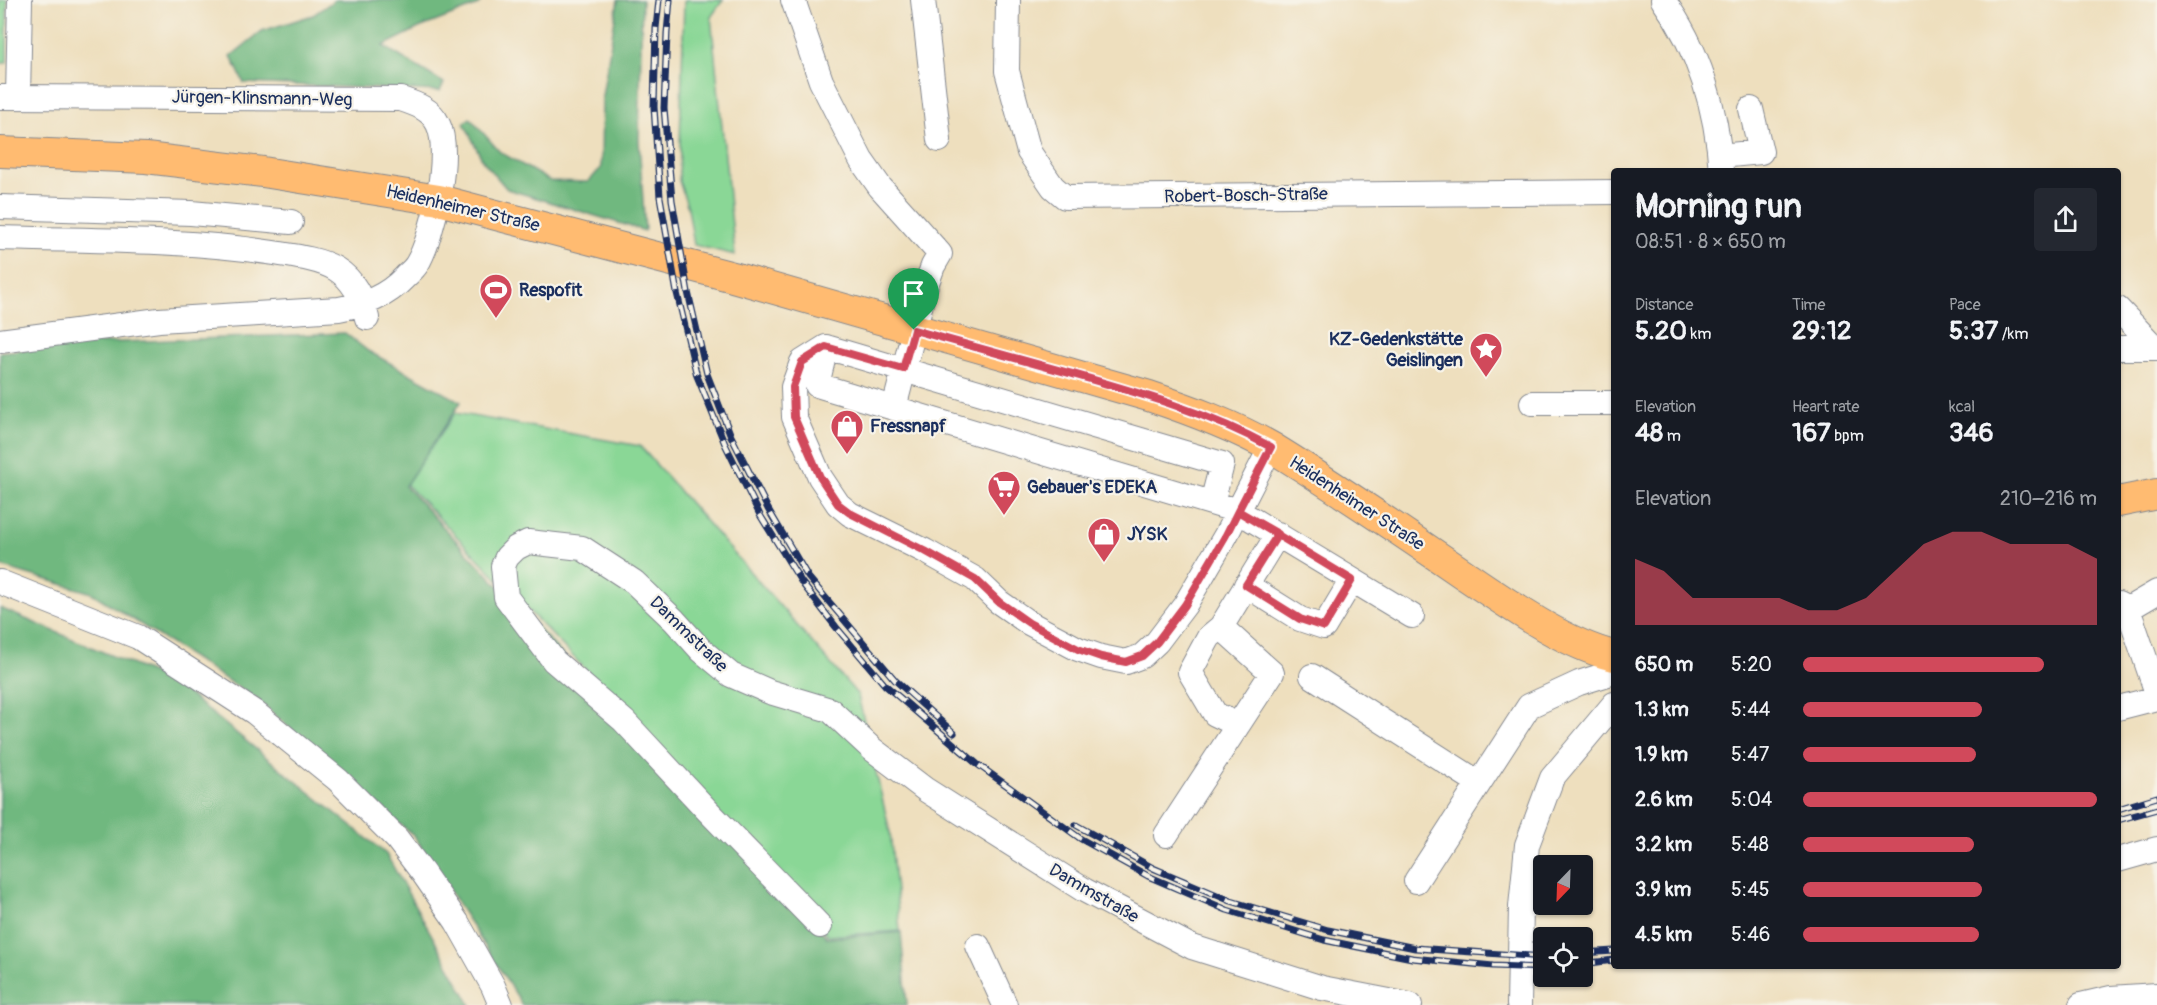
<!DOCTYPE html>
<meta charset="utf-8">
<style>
:root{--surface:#171b24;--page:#242831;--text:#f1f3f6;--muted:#9ea1a6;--accent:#d1495b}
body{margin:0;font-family:Pangolin,sans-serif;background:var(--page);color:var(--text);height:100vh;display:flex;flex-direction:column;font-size:22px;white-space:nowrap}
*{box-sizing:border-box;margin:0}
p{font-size:20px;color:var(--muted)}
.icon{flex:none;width:33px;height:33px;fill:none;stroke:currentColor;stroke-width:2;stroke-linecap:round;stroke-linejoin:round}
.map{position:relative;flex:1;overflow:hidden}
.side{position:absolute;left:1611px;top:168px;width:510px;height:801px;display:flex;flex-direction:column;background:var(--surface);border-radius:6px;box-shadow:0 2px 4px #0004}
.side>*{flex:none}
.needle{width:39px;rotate:203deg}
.buttons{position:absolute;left:1533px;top:855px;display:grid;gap:12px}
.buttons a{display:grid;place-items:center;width:60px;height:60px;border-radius:6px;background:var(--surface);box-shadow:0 2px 4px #0004;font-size:30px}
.pin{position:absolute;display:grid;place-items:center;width:51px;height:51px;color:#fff;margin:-62px -26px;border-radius:50% 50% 50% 0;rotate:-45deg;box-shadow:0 0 6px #0007}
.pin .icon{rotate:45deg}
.round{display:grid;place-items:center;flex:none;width:63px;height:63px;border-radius:6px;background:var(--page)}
.summary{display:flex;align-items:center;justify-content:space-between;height:102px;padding:0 24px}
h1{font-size:33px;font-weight:800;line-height:45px}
.stats{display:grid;grid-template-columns:repeat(3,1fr);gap:9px;height:102px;padding:6px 24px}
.stats div{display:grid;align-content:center}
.stats b{font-size:26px;font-weight:800}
.stats small{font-size:16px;font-weight:400}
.stats p{font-size:16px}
.chart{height:168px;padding:12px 24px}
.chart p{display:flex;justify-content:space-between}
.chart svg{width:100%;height:108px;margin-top:6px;fill:var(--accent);opacity:.7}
ul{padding:0 24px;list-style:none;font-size:20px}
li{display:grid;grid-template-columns:96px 72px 1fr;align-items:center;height:45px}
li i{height:15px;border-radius:8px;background:var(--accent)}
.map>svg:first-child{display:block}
.green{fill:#8ad796;stroke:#52837a;stroke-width:1.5}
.forest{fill:#6fb87f;stroke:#45746e;stroke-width:1.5}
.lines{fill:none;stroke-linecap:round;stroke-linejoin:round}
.minor-casing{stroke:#84878e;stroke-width:26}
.major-casing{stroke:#84878e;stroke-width:32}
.minor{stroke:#fff;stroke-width:24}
.major{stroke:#ffbb71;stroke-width:30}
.rail-casing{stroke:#1b2f5e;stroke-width:7}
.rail{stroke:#f7f3e8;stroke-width:4.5;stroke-dasharray:14;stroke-linecap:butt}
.route-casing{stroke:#fff;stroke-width:12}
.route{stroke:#d1495b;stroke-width:8}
.labels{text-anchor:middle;stroke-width:4.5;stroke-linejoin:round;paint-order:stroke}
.street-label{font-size:18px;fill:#1b2f5e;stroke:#f7f3e8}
.poi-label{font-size:18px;font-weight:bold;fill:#1b2f5e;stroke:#f7f3e8;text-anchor:start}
</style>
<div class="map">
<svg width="2157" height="1005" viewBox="0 0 2157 1005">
<rect width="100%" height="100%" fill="#f7f3e8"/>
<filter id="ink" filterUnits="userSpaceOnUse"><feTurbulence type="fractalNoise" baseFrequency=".0167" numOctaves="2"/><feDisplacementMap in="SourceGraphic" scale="12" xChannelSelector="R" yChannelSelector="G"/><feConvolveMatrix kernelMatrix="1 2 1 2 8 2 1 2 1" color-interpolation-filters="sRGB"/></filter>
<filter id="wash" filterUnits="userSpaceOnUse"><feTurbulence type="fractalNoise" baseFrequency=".008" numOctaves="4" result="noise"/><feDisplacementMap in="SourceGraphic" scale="24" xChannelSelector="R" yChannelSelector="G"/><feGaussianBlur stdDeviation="1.35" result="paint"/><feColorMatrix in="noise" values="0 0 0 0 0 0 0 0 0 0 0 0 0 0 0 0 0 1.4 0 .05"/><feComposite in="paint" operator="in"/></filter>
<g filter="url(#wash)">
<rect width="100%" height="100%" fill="#eedfbe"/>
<path class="green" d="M0,0H7V63H0Z
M684,0H723L711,17L735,255L694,245L688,208L679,181Z
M455,413L640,446L858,695L890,832L900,931L829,936L618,703L406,484Z"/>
<path class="forest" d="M335,0H482L478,5L419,28L383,46L444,83L440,91L244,83L231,56L262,31L313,15Z
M618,0H642L639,140L645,231L507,189L483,161L464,123L470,118L500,152L550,181L588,182L601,168L602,96Z
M345,333L368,351L461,402L405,486L624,720L765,878L828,938L901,932L907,1005H521L519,999L415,837L255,698L92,593L0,566V352L96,343Z
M0,608L173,682L386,854L471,1005H0Z"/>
</g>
<g filter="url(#ink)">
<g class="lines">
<defs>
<path id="minor" d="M793,0L821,81L861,160L880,187L940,254L933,266L925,288L894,408
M923,0L939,140
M1008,0L1007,71L1029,152L1053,187L1065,197L1614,192
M1663,0C1699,49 1717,110 1721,171
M0,97L401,99C416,104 431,109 438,124C452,152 433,238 417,264C414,269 409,273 405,277C386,297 366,304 339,309L159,320L0,341
M18,97L20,0
M1720,156L1761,152L1751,109
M0,207L191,213L291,222
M0,238C91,241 184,239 274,253C293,256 320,259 336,269C354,280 362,298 367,318
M2118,309L2155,348
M826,347L802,362L793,387L794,417L820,477L838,504L850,514L925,551L975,579L999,602L1029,623L1078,649L1101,657L1126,662L1142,656L1157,642L1185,605L1226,535L1238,511L1412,616
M2118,348H2157
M1532,403H1614
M1212,503L1222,464L826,347L817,385L1238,511L1271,447
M0,582L138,637L254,712L338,780L397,839L423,873L457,922L493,986L501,1005
M1246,585L1300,619L1324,627L1352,580
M2118,604L2128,609L2157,693
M2128,609L2157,592
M1312,676L1479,783
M2118,708L2157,698
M1238,725L1215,714L1190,672L1209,637L1221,627L1278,534
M1166,835L1272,673L1221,627
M2118,860L2157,849
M1416,881L1529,706L1579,683L1614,672
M820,926L707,810L624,721L554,661L506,597L503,566L507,557L516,548L528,542L582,548L634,582L674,620L701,650L731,675L770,692L830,710L872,749L926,790L1084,890L1192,947L1322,988L1410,1005
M978,946L1005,1005
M1519,1005L1521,907L1527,845L1552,778L1614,704
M2081,1005L2111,998L2157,995"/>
<path id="major" d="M0,152L146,158L263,172L439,200L733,277L1149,396C1191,410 1232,425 1271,447C1336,487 1399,530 1462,573C1507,603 1562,643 1614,656
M2118,502L2157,494"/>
</defs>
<use href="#minor" class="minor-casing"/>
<use href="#major" class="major-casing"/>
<use href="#minor" class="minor"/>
<use href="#major" class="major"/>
<defs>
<path id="rail" d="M659,0L656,28L654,107L660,197L677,293L697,376L725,444L760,515L802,583L836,627L885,685L977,764L1081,839L1148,876L1227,910L1324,940L1412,958L1493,966L1544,968
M670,0L667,33L664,108L672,200L688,292L707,374L731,436L768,509L808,577L895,680L954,733
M2118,809L2157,797
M2118,820L2157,809
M1076,825L1153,868L1231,901L1328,930L1415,948L1544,957
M1582,953L1614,951
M1582,964L1614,960"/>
</defs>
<use href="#rail" class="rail-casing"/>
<use href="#rail" class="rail"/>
</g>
</g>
<g class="lines" filter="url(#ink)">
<defs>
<path id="route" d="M914,330L903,369L826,347L802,362L793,387L794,417L820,477L838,504L850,513L925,551L975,579L999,602L1029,623L1078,649L1101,657L1126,662L1142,656L1157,642L1185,605L1226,535L1238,511L1352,580L1324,627L1300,619L1246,585L1278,534L1238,511L1271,447C1207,412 1139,393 1069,373C1017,359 965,344 914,330"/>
</defs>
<use href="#route" class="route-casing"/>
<use href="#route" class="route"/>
</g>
<defs>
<symbol id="stadium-pin" viewBox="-11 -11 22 30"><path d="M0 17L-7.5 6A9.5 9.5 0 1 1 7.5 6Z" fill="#d1495b" stroke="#f7f3e8"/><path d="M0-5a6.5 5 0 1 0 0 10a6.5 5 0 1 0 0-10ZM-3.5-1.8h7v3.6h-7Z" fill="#fff"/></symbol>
<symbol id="sight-pin" viewBox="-11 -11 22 30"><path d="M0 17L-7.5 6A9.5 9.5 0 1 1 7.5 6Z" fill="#d1495b" stroke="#f7f3e8"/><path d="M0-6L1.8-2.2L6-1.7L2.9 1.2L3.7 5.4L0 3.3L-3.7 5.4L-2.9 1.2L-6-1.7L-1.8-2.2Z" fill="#fff"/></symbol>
<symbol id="shop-pin" viewBox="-11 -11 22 30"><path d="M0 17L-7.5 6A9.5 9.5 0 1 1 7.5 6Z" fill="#d1495b" stroke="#f7f3e8"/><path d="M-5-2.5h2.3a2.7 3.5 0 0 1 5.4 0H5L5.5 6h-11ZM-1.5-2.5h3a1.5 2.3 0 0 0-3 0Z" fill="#fff"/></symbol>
<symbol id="supermarket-pin" viewBox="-11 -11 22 30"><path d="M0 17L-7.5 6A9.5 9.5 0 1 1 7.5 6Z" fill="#d1495b" stroke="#f7f3e8"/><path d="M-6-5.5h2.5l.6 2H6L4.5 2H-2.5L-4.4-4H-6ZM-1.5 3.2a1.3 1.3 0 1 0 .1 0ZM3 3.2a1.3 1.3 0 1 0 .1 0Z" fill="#fff"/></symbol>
</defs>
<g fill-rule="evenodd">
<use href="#stadium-pin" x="477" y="271" width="38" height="52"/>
<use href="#sight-pin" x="1467" y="330" width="38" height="52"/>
<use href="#shop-pin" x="828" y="407" width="38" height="52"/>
<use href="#supermarket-pin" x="985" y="468" width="38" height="52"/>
<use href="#shop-pin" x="1085" y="515" width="38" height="52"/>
</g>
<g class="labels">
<g class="street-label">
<text transform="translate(262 98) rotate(1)" y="6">Jürgen-Klinsmann-Weg</text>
<text transform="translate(1246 195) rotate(-1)" y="6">Robert-Bosch-Straße</text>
<text transform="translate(463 208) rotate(13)" y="6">Heidenheimer Straße</text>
<text transform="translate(1357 503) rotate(33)" y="6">Heidenheimer Straße</text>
<text transform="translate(689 634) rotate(44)" y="6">Dammstraße</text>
<text transform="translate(1094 893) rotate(30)" y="6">Dammstraße</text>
</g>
<g class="poi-label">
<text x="519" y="296">Respofit</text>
<text x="1463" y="345" text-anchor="end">KZ-Gedenkstätte<tspan x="1463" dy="21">Geislingen</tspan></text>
<text x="870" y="432">Fressnapf</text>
<text x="1027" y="493">Gebauer's EDEKA</text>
<text x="1127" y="540">JYSK</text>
</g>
</g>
</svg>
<div class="buttons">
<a><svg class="needle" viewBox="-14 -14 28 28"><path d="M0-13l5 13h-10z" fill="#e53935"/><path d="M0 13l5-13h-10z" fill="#9ea1a6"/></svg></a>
<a><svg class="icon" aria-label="locate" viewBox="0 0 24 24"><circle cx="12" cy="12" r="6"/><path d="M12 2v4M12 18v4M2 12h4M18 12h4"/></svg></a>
</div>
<div class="pin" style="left:914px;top:330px;background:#1e9e55"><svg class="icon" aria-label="arrive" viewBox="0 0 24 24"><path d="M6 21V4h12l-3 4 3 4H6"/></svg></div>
<section class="side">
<div class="summary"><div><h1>Morning run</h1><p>08:51 · 8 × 650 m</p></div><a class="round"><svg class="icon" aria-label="share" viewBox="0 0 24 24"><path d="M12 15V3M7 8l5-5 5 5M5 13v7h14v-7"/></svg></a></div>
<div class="stats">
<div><p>Distance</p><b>5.20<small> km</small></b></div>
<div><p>Time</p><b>29:12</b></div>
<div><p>Pace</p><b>5:37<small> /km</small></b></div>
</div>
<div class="stats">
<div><p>Elevation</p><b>48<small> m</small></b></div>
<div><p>Heart rate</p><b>167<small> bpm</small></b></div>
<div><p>kcal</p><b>346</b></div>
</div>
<div class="chart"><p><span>Elevation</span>210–216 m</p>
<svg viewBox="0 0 160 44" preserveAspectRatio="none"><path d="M0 44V17L10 22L20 33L30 33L40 33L50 33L60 38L70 38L80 33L90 22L100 11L110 6L120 6L130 11L140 11L150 11L160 17V44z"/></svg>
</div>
<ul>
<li><b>650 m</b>5:20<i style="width:82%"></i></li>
<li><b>1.3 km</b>5:44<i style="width:61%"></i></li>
<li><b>1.9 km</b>5:47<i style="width:59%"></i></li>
<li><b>2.6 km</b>5:04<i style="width:100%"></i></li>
<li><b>3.2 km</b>5:48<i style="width:58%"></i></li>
<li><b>3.9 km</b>5:45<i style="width:61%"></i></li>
<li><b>4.5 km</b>5:46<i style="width:60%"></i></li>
</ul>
</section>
</div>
